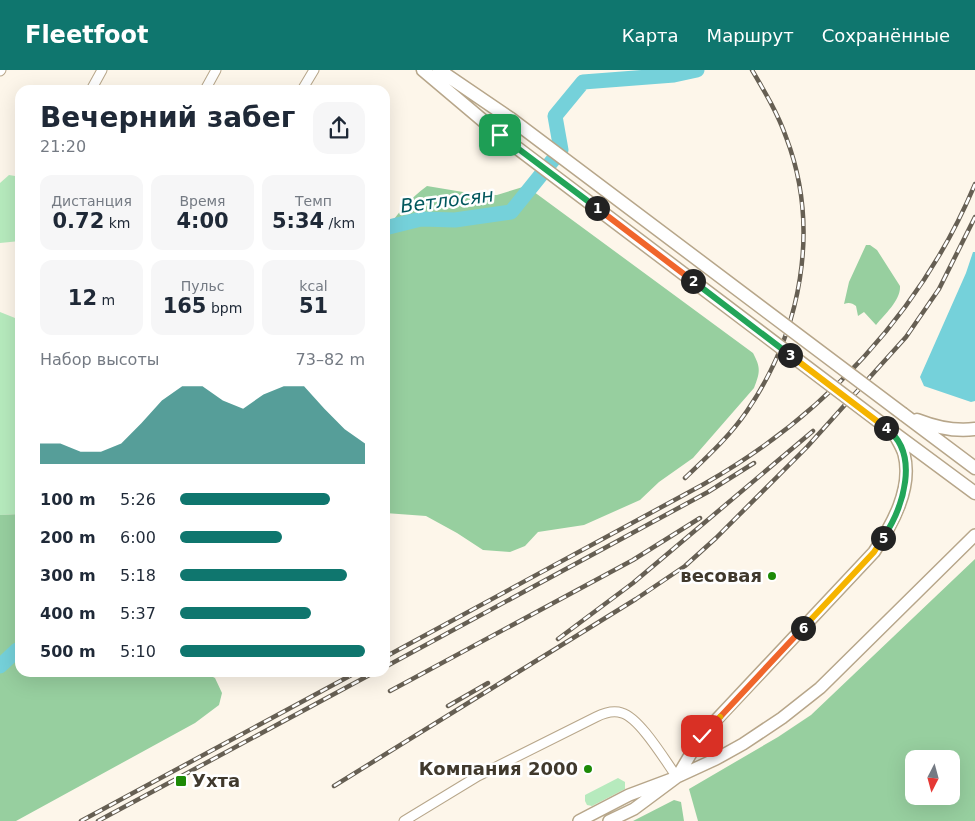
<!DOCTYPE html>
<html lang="ru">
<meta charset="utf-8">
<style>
:root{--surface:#fff;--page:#f6f6f7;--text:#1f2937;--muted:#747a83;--accent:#0f766e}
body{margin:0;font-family:"DejaVu Sans",sans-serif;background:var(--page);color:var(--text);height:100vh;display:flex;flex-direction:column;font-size:19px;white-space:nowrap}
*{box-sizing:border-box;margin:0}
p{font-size:16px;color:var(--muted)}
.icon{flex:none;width:28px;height:28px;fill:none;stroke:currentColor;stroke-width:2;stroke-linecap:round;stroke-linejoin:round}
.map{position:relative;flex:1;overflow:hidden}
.drawer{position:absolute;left:15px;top:15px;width:375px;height:592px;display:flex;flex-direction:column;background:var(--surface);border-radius:15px;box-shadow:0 5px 20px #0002}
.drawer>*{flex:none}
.needle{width:32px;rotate:186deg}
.tools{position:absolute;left:905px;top:680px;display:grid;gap:10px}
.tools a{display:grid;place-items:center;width:55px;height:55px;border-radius:10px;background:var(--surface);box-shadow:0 5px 20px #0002;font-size:25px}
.pin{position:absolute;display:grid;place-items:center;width:42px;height:42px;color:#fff;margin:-21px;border-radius:10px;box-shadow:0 2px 8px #0006}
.km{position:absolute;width:25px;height:25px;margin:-12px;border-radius:50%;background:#222;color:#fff;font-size:14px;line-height:25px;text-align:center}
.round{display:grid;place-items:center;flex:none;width:52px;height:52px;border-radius:15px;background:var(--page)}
.overview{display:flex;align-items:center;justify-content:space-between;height:85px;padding:0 25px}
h1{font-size:28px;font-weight:700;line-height:38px}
.metrics{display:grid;grid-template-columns:repeat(3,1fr);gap:8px;height:85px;padding:5px 25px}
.metrics div{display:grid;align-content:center;border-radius:12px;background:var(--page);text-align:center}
.metrics b{font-size:21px;font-weight:700}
.metrics small{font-size:14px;font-weight:400}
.metrics p{font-size:14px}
.chart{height:140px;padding:10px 25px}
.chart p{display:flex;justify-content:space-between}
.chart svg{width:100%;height:90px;margin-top:5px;fill:var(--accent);opacity:.7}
ul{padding:0 25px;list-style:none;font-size:16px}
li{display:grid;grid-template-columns:80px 60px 1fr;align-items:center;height:38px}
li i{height:12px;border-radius:6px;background:var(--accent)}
header{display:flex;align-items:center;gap:30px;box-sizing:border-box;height:70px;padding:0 25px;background:var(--accent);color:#fff}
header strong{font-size:24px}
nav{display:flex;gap:28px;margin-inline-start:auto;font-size:18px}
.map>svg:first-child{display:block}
.green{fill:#b6eabd}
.forest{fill:#97cf9f;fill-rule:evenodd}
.water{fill:#75d1da}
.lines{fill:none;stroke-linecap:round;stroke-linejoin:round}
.river{stroke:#75d1da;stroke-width:15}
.minor-casing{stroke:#b7a68a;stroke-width:11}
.tertiary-casing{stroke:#b7a68a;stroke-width:14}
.secondary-casing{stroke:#b7a68a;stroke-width:15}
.minor{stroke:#fff;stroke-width:9}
.tertiary{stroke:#fff;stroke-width:11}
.secondary{stroke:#fff;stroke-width:12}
.rail-casing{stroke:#665f53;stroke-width:4.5}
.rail{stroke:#fff;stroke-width:2.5;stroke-dasharray:8;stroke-linecap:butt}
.secondary-bridge-casing{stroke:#b7a68a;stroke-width:15;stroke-linecap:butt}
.secondary-bridge{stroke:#fff;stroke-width:12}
.split-1-casing{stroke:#fff;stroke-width:10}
.split-2-casing{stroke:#fff;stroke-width:10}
.split-3-casing{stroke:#fff;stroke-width:10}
.split-4-casing{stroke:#fff;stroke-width:10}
.split-5-casing{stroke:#fff;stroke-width:10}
.split-6-casing{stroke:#fff;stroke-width:10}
.split-7-casing{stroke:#fff;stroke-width:10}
.split-8-casing{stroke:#fff;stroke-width:10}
.split-1{stroke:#22a559;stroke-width:6}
.split-2{stroke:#f0652b;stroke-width:6}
.split-3{stroke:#22a559;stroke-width:6}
.split-4{stroke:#f5b400;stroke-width:6}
.split-5{stroke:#22a559;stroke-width:6}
.split-6{stroke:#f5b400;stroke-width:6}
.split-7{stroke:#f0652b;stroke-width:6}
.split-8{stroke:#f5b400;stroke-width:6}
.poi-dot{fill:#1d8a06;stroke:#fff;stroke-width:2}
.labels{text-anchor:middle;stroke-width:5;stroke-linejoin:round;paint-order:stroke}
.poi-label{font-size:18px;font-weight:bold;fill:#40392d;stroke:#fff;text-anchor:end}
.water-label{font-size:19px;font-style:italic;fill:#00575d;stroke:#fff}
</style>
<header>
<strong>Fleetfoot</strong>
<nav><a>Карта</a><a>Маршрут</a><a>Сохранённые</a></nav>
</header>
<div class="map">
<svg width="975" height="751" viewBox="0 0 975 751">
<rect width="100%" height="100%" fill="#fdf6ea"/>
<path class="green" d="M9,105L15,106L20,110V171L0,173V113Z
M0,242L20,250V444L0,445Z
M618,708L625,712V719L592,736L587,735L585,731V725Z"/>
<path class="forest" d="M427,116L481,125H497L526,116L753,283C761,298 760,302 754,318L693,388L659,412L640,430L584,455L538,462L525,476L510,482L483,480L457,463L426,446L385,443V162C397,144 409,129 427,116Z
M866,175H870L877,180L900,216C901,230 885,244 876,255L864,242L858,246L856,236C852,233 849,232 844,234L849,212Z
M20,444V602L205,603L215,608L222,623L219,635L195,653L16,751H0V445Z
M975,489V751H698L689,719L778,667L811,645ZM914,689H951V726H914Z
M674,730L681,732L684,751H633Z"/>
<path class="water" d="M973,182H975V331L971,332L924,316L920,307L966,203Z"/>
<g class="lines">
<path class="river" d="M385,158L421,149L455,150L511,142L561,80L555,46L583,12L674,5L697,0
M0,596L17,580L20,581"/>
<defs>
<path id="minor" d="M0,1L1,0
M91,20L102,0
M205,20L216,0
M302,20L314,0
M404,751L478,706L596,647C604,643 613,640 622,643C640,648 666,692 677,707"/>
<path id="tertiary" d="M579,751L629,725L677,707L716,689L743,674L782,648L820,618L975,465
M609,751L634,739L677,707L702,665L874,482C892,455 913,418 904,384C902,377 897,370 894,363"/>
<path id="secondary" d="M423,0L500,65
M439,0L511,49
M903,344L975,398
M917,350C935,357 955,362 975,359
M894,363L975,423"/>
</defs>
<use href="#minor" class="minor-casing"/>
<use href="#tertiary" class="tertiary-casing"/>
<use href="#secondary" class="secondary-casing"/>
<use href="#minor" class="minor"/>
<use href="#tertiary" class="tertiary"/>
<use href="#secondary" class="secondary"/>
<defs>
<path id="rail" d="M685,408C707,387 730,366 747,341C801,262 821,158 786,67C778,44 765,22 752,0
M558,569L633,513L813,361
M385,587L704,414C823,347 922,241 975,114
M385,597L708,422L754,393
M390,621L633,490L700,448
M448,636L488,613
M334,716L636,529L685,496L716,468L807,377L906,267L939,219L975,147
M81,751L357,602
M98,751L375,602"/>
</defs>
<use href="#rail" class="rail-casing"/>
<use href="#rail" class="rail"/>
<defs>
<path id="secondary-bridge" d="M511,49L903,344
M500,65L894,363"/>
</defs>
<use href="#secondary-bridge" class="secondary-bridge-casing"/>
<use href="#secondary-bridge" class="secondary-bridge"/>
</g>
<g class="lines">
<defs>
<path id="split-1" d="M500,65L597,138"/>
<path id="split-2" d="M597,138L693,211"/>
<path id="split-3" d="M693,211L790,285"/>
<path id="split-4" d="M790,285L886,358"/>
<path id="split-5" d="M883,468C903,438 921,384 886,358"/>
<path id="split-6" d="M803,558L874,482L883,468"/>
<path id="split-7" d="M720,647L803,558"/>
<path id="split-8" d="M702,666L720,647"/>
</defs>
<use href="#split-1" class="split-1-casing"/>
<use href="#split-2" class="split-2-casing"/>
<use href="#split-3" class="split-3-casing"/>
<use href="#split-4" class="split-4-casing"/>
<use href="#split-5" class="split-5-casing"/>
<use href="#split-6" class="split-6-casing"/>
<use href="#split-7" class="split-7-casing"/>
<use href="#split-8" class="split-8-casing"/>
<use href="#split-1" class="split-1"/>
<use href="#split-2" class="split-2"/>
<use href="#split-3" class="split-3"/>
<use href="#split-4" class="split-4"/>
<use href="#split-5" class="split-5"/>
<use href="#split-6" class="split-6"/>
<use href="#split-7" class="split-7"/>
<use href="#split-8" class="split-8"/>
</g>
<g class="poi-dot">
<circle cx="772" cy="506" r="5"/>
<circle cx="588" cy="699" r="5"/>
<rect x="175" y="705" width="12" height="12" rx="2.5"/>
</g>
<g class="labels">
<g class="poi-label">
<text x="762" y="512">весовая</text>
<text x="578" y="705">Компания 2000</text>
<text x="192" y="717" text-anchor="start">Ухта</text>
</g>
<g class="water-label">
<text transform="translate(447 130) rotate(-7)" y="7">Ветлосян</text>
</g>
</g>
</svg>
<div class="tools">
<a><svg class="needle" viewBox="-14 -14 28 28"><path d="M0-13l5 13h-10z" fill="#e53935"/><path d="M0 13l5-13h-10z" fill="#747a83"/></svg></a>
</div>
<div class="pin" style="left:500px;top:65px;background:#1e9e55"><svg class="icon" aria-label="arrive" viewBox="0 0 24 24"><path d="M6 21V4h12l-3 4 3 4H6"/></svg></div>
<div class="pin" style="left:702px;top:666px;background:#d93025"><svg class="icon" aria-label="check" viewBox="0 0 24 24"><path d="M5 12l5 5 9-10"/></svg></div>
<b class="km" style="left:597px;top:138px">1</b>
<b class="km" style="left:693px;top:211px">2</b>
<b class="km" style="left:790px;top:285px">3</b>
<b class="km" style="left:886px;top:358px">4</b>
<b class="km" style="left:883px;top:468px">5</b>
<b class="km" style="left:803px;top:558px">6</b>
<section class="drawer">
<div class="overview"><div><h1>Вечерний забег</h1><p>21:20</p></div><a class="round"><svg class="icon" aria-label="share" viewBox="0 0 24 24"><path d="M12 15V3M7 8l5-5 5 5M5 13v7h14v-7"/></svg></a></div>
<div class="metrics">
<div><p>Дистанция</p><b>0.72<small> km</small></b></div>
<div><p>Время</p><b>4:00</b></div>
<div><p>Темп</p><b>5:34<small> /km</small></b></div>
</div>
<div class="metrics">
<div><b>12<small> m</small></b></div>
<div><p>Пульс</p><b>165<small> bpm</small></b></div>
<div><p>kcal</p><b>51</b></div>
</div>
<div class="chart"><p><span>Набор высоты</span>73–82 m</p>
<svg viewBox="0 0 160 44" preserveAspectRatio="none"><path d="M0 44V34L10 34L20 38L30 38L40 34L50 24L60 13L70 6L80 6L90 13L100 17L110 10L120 6L130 6L140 17L150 27L160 34V44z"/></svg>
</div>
<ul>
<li><b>100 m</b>5:26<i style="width:81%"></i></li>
<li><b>200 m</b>6:00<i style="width:55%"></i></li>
<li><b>300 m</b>5:18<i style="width:90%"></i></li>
<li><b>400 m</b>5:37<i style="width:71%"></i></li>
<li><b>500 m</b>5:10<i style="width:100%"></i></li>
</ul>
</section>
</div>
